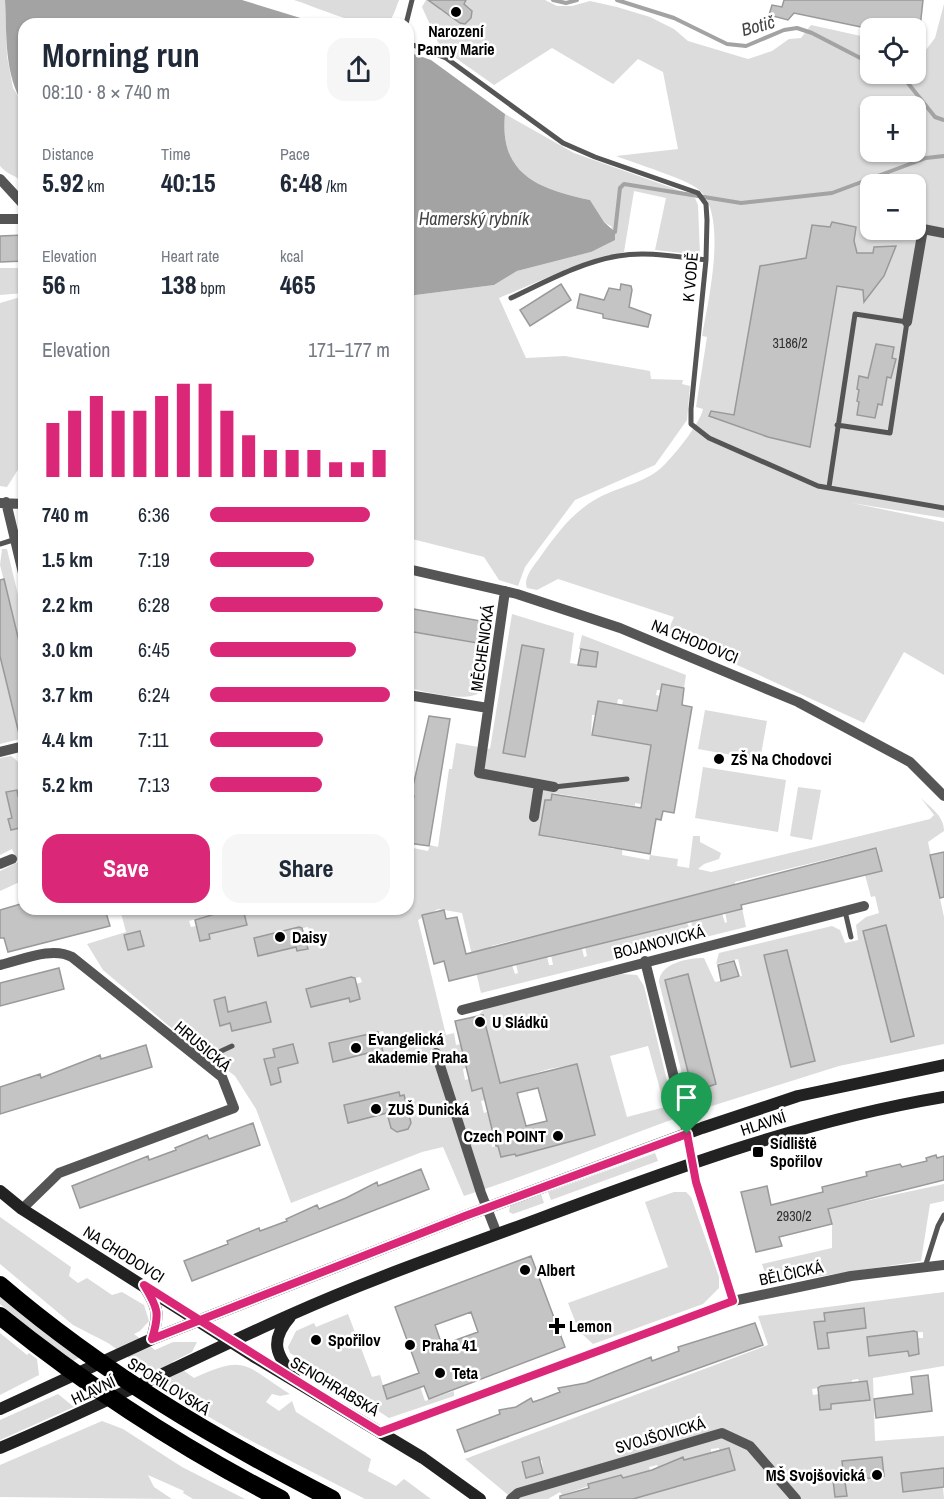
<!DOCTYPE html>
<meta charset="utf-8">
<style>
:root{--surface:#fff;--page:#f6f6f7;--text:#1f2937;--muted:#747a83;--accent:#db2777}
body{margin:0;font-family:"Archivo Narrow",sans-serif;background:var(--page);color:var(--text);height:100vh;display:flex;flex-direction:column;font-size:22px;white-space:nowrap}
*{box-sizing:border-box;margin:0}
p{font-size:20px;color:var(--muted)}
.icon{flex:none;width:33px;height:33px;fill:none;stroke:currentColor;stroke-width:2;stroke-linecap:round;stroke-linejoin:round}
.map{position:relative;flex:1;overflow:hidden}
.drawer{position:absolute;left:18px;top:18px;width:396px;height:897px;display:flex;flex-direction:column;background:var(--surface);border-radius:18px;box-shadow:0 2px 4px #0004}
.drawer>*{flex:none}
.buttons{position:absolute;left:860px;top:18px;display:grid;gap:12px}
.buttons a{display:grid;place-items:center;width:66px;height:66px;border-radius:12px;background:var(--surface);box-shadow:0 2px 4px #0004;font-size:30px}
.pin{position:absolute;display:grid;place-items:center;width:51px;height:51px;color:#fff;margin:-62px -26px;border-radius:50% 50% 50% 0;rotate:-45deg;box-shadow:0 0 6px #0007}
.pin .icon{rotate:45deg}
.round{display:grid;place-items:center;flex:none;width:63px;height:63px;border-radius:18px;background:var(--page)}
.overview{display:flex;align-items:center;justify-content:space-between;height:102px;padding:0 24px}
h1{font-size:33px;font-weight:800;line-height:45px}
.stats{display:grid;grid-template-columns:repeat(3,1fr);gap:9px;height:102px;padding:6px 24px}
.stats div{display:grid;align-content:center}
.stats b{font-size:26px;font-weight:800}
.stats small{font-size:16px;font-weight:400}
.stats p{font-size:16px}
.chart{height:168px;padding:12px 24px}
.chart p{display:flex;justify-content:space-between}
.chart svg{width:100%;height:108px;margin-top:6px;stroke:var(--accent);stroke-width:6}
.cta{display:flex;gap:12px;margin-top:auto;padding:12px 24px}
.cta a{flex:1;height:69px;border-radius:18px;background:var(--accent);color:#fff;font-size:24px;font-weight:800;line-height:69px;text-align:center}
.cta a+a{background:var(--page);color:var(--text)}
ul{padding:0 24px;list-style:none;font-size:20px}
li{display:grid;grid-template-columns:96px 72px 1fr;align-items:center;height:45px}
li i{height:15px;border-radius:8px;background:var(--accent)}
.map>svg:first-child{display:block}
.green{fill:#dcdcdc;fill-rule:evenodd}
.water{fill:#a3a3a3}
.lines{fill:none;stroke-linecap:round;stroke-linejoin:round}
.stream{stroke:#a3a3a3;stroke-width:4}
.building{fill:#c4c4c4;stroke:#999;stroke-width:1.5;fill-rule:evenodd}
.lane{stroke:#555;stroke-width:5}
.street{stroke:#555;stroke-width:10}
.secondary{stroke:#222;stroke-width:12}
.highway{stroke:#000;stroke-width:18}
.route-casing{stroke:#fff;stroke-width:12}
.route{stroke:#db2777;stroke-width:8}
.poi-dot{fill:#000;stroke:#fff;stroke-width:2}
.labels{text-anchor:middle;stroke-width:5;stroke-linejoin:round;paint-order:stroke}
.number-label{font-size:14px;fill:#313131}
.poi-label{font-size:16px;font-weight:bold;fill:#000;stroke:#fff;text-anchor:start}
.street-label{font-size:16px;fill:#000;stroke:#fff}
.water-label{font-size:18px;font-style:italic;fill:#444;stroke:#fff}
</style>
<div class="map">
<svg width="944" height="1499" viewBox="0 0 944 1499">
<rect width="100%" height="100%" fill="#fff"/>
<path class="green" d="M0,0H5L7,56L13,88L24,106V183C16,175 9,176 0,166Z
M294,0H399C396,7 393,21 385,24C366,30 314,6 294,0Z
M426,0H434L441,8L440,10L462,23L468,21L471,15L470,8L464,5L466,0H545L557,6H572L590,1L617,7L650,17L674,29L688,41L748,59L772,51L789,39L801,38L811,25L870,38V74H915V48L925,51L935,38L944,4V518L852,503L944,522V675L904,652L864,723L667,633L674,617L558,579L537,590L527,588C523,579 532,568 538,560C555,536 572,512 598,498C618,487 644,483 661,468C673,457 700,424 703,409L696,407L707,337L702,336C708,302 729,213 698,189C686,179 634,163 616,156L678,149L663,72L638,59L613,84L552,48L494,85L440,47L422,7ZM870,106H915V152H870ZM870,184H915V230H870Z
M505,114L574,153L681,191L695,198L698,205L700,255L655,250L666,198L634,191L624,252L572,267L499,298L526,358L565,356L650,371L651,379L683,380L682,384L690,386L687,420L655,465L575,500L525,567L518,586L499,580L484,557L408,538V296L494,285L517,271L591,252L612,227L604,222L590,200C539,189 499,175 505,114Z
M0,268H24V293L0,295Z
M24,296V468H19L7,487L0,486V303Z
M2,549H7L24,620V662L0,565Z
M512,614L574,633L570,663L596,667L598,653L579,649L582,635L686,675L684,688L662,684L661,690H657L656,695L660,696L657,711L622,705L623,700L618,699L617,704L599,701L596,715H592L591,735L651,745L641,804L635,803V806L553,793L546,837L615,849L616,842L623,843L622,855L649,860L650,855L678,859L677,866L689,868L693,836H700V842L721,853L719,859L704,864L698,869L711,872L930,819L934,815L921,798C931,808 944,816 944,831L928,842L944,917V1044L839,1066L696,1111L690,1106L659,982C660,963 688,958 704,958L715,982L742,976L738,959L716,964L719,953L832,926L840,930L845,943L858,940L856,925L866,917L879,913L875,896L871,897L865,875L882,871L877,847L735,882V886L491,946L512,965L515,974L518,973L516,964L547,956L549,965H553L551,955L582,948L584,957L587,956L585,947L687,922L690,931L693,930L691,921L722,913L725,923L727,922L725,912L742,908L746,927L481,993L462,913L438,909L418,920L446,1035L454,1033L456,1045L461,1044L466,1068L463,1069L465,1080L469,1079L472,1091L482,1088L485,1100L481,1101L484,1113L487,1112L493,1135L490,1136L492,1147L499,1146L502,1157L515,1154L516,1156L575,1140L588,1107L577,1064L549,1069L500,1084L483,1015H479L485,1008L622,974L637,975L644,986L676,1118C605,1144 535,1173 464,1196L443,1147L422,1152L291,1203L256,1109L235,1076L169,1026L103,970L87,944L126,932L121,913L127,912V909H195L196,914L203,912V909H231L189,921L191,927L196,926L200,941L210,939L209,934L247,925L243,909H408V847L428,851L430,845L438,847L449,769H452L456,743L490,749ZM522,646L544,650L525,757L503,753ZM886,925L914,1036L891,1041L863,931ZM308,927L309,932L304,934L307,949L298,951L296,947L258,956L254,938ZM141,931L144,946L128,950L123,935ZM787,950L815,1061L792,1067L764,956ZM688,974L716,1084L693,1092L665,980ZM360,977L362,982L356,984L360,999L350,1002L349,998L311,1007L306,989ZM225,997L228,1012L266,1002L271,1021L232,1031L230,1023L220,1026L214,1000ZM383,1031L385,1037L379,1038L383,1056L373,1059L372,1052L333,1061L329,1043ZM293,1044L298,1063L278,1068L281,1082L271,1085L265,1059L275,1057L273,1049ZM648,1046L665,1107L627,1117L610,1056ZM398,1092L400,1096H404L411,1123L408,1129L397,1132L391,1128L387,1113L348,1123L344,1105Z
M408,632L489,645L482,690C471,705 425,691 408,688Z
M0,656L17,725L24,724V738L0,744Z
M705,710L767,721L760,760L698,749Z
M11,756C25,764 24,779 24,794L18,796L16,790L6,793L12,818L8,820L11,830L24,827V880L0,891V871L18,862L12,849L0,855V758Z
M703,767L786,780L778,832L695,818Z
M798,787L821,790L812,840L790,836Z
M655,1153L658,1161L551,1200L548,1192Z
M944,1184V1201L930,1204L921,1261L769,1284L762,1264L832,1248V1224L828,1209Z
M674,1192H686L691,1197L719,1277V1288L703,1304L593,1344L579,1331L568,1303L668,1267L645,1202Z
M541,1194L544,1203L513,1214L509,1212L510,1206Z
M0,1217L71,1267L69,1276L78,1283L87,1278L112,1295L122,1292L144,1305L149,1321L140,1331L134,1334L155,1350L173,1342H197L192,1352L172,1362L194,1378C247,1354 244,1365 290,1394L280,1396L272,1394L266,1402L279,1411L292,1401L296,1412L371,1459L368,1471L396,1486L404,1479L431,1499H365L242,1436L183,1402L169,1386L108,1343L73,1325L0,1264Z
M944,1292V1366L873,1378L875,1441L944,1436V1468L901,1473L943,1487L944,1499H633L729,1448L720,1451L719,1448L711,1449V1453L684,1460L683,1457L675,1460L676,1463L658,1468L657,1465L649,1467L650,1471L623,1478L621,1475L562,1495L560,1492L548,1499H513L465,1459L768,1345L758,1316ZM824,1313L866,1328L827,1333L829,1348L818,1349L814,1323L825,1321ZM923,1332V1338H918L919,1354L909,1356L908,1351L869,1356L907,1333ZM858,1379L859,1382L867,1381L869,1400L831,1404V1409L820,1410L819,1394L813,1395L812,1389L852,1383V1380ZM881,1457L883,1477L845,1482L847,1496L836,1497L832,1471L843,1470L842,1461ZM537,1458L542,1461L543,1472L526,1477L521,1463Z
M0,1296L79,1358L71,1362L0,1304Z
M348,1314L372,1377L380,1375L387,1399L416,1375L425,1401L454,1391V1396L389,1418L290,1353L288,1347L296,1331L314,1323L316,1327Z
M0,1333L27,1355L29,1353L37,1359L39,1375L0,1395Z
M58,1394L74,1407L0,1440V1420Z
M102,1421L123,1429L182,1467L245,1499H193L183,1493L184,1491L148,1475L154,1487L172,1499L0,1497V1465Z"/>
<path class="water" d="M5,0H242L320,24H24V106C4,74 7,37 5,0Z
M408,52L431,60L505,114C499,175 539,189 590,200L604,222L615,232V240L591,252L517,271L494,285L408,296Z"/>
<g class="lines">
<path class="stream" d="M553,0L566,3L577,0
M617,0L674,18L727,44L746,46L784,30L797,28L812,33L870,63
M890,74L907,82L935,117L944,120
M612,232H615L620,188L624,184L741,203L832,193L926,158L944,156"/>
</g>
<path class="building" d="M428,0H466L464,4L472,11L471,18L465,24L460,23Z
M784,0H923L920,28L861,27L794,13L788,20L769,15L772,5L782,7Z
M832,222L856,227L854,241L857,253H873L874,247L896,246L884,276L864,302L863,290L837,286L810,447L768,437L709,416L711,411L734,415L760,266L806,258L812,225L830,227Z
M24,235V261L0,262V236Z
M561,284L571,300L530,326L520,310Z
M621,284L631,286L632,290L629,307L651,315L648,327L603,318V314L577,308L580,294L604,300L609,288L620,290Z
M876,344L894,347L892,358L896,359L891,378L887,377L882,405L878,404L875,418L857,415L859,402L857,401L859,390L857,389L859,376L868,378Z
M4,579L24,662V738H20L0,656V580Z
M408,608L481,621L477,643L408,631Z
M522,645L544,649L525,757L503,753Z
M581,649L598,652L596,667L578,665Z
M662,684L684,688L682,705L692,707L674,813L663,811L661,820L656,819L650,854L539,835L545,800H551L552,794L641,808L651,745L592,735L598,701L657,711Z
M429,716L450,719L429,846L408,843V824L414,796L411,795Z
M17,790L18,796L24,794V827L11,830L8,819L12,818L6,792Z
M876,848L882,871L741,905L742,909L449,981L444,961L434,964L422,915L444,910L446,919L457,917L466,954Z
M944,852V897L940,898L930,855Z
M24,903V909H105L110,926L8,952L4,938H0V910Z
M231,909H243L247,925L209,934L210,939L200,941L195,920Z
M886,925L914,1036L891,1042L863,931Z
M299,927L302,928L308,949L297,951L296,947L258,956L254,938Z
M140,931L144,946L128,950L124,935Z
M787,950L815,1061L791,1067L764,955Z
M734,961L739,976L721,981L718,965Z
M59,968L64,989L0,1006V983Z
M688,974L716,1084L693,1092L665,980Z
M351,977L355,978L360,999L350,1002L349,998L311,1007L306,989Z
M225,997L228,1012L266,1002L271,1022L232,1031L230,1023L220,1026L214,1000Z
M483,1015L500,1083L577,1064L595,1135L516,1156L515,1154L501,1157L498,1146H496L482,1088L472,1091L455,1021ZM538,1088L547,1121L526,1126L517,1093Z
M378,1032L384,1056L373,1059L372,1052L333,1062L329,1043Z
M293,1044L298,1063L278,1068L281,1082L271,1085L264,1059L275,1057L273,1049Z
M146,1045L152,1067L0,1114V1087L40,1074L41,1078L100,1055L101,1059Z
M399,1092L400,1096L404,1095L411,1123L408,1129L397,1132L391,1128L387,1113L348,1123L344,1105Z
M253,1123L260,1145L80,1208L72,1186L148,1156L149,1160L176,1150L175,1148L207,1135L209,1139Z
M936,1155L937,1158L944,1156V1180L828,1209L832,1224L779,1237L782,1246L756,1252L741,1192L767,1186L771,1205L823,1192L822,1187L867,1176L866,1172L900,1164L902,1167L927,1161L926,1158Z
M421,1169L429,1189L192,1281L184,1261L228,1244L227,1241L259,1228L260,1231L287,1221L286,1219L317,1205L319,1209L346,1198L377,1182L378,1186Z
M531,1256L565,1347L429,1399L424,1386L387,1399L383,1386L419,1373L395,1307ZM471,1312L478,1332L442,1345L435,1325Z
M864,1308L866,1328L827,1333L829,1348L818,1349L814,1322L825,1321L824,1313Z
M755,1323L763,1345L465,1452L457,1430L500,1414L499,1410L516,1407L531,1398L533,1402L542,1399L560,1392L558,1388L586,1383L651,1357L652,1361L679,1351L678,1347Z
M914,1331L917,1332L919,1354L909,1356L908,1351L869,1356L867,1337Z
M928,1375L932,1411L876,1418L874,1399L913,1394L911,1377Z
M867,1381L870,1400L831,1404V1409L820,1410L818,1388L821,1386Z
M729,1448L735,1470L633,1499H560V1496L589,1488L588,1484L621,1475L623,1478L652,1470L683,1457L684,1460Z
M539,1457L543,1473L526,1478L522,1462Z
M882,1457L884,1476L845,1482L847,1496L835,1497L832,1471L843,1470L842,1461Z
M944,1468V1487L903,1492L901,1473Z"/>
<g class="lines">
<path class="lane" d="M406,24L412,0
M408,43L446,58L563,143L595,157L698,193L706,204L707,220L706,260L691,409V424L709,438L818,486L944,508
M511,298C545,282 581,262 618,256C647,251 677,257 706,260
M829,487L855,314L907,322L890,433L837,425
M0,544L13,540
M554,787L627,779
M845,911L851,937
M202,1060L232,1046
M925,1267L938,1226L944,1215"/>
<path class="street" d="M0,179L24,205
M0,219H24
M907,322L923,229L944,233
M6,502L24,577
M0,503L24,504
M408,569L517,594L620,628L798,702L910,762L944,796
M505,591L479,773L554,787
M408,695L488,708
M0,752L24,746
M534,817L539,784
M0,864L12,859
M645,961L684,1118L696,1182L733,1301
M0,965C22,960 52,946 72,957L222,1077L234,1108L59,1173L22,1209
M462,1010L864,906
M436,1053L481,1193L497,1234
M380,1432L733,1301L851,1276L944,1265
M511,1499L518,1493L722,1433L750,1446L796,1499"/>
<path class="secondary" d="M0,1191L22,1209L253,1356L423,1458L480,1499
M145,1287C159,1309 159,1314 152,1339
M290,1317C269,1341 276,1355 294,1377
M0,1409L152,1339L465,1216L702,1128L798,1096L944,1065
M0,1448C98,1407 193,1358 290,1315C372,1278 458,1249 541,1218C673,1169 805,1120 944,1097"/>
<path class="highway" d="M0,1285C103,1373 212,1437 332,1499
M0,1316C88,1387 180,1447 281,1499"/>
</g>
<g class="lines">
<defs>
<path id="route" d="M687,1134L465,1216L152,1339C160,1313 158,1308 144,1285C223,1335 301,1384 380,1432L733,1301L696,1182L687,1134"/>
</defs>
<use href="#route" class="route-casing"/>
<use href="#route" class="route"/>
</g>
<g class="poi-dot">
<circle cx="456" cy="12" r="6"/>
<circle cx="719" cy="759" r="6"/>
<circle cx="280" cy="937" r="6"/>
<circle cx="480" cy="1022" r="6"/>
<circle cx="356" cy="1048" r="6"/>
<circle cx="376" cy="1109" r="6"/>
<circle cx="558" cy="1136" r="6"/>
<rect x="752" y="1146" width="12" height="12" rx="3"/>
<circle cx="525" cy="1270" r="6"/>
<path d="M554 1317h6v6h6v6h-6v6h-6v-6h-6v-6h6z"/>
<circle cx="316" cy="1340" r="6"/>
<circle cx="410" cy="1345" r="6"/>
<circle cx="440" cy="1373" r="6"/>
<circle cx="877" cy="1475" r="6"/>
</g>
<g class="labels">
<g class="number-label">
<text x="790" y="348">3186/2</text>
<text x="794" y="1221">2930/2</text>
</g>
<g class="poi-label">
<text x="456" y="37" text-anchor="middle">Narození<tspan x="456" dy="18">Panny Marie</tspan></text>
<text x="731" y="765">ZŠ Na Chodovci</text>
<text x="292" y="943">Daisy</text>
<text x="492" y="1028">U Sládků</text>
<text x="368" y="1045">Evangelická<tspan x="368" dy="18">akademie Praha</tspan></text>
<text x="388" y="1115">ZUŠ Dunická</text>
<text x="546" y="1142" text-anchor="end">Czech POINT</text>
<text x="770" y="1149">Sídliště<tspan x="770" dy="18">Spořilov</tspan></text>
<text x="537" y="1276">Albert</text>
<text x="569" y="1332">Lemon</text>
<text x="328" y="1346">Spořilov</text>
<text x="422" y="1351">Praha 41</text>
<text x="452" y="1379">Teta</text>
<text x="865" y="1481" text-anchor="end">MŠ Svojšovická</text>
</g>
<g class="street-label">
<text transform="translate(690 277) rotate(-85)" y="6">K VODĚ</text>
<text transform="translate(695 641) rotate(22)" y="6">NA CHODOVCI</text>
<text transform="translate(482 648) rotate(-82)" y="6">MĚCHENICKÁ</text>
<text transform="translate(659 942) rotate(-14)" y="6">BOJANOVICKÁ</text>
<text transform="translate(203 1046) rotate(40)" y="6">HRUSICKÁ</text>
<text transform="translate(763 1123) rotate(-18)" y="6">HLAVNÍ</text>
<text transform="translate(124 1254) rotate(32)" y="6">NA CHODOVCI</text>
<text transform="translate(791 1273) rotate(-12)" y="6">BĚLČICKÁ</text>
<text transform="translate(169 1386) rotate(32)" y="6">SPOŘILOVSKÁ</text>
<text transform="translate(335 1386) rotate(31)" y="6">SENOHRABSKÁ</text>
<text transform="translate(93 1390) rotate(-25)" y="6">HLAVNÍ</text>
<text transform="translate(660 1435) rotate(-16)" y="6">SVOJŠOVICKÁ</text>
</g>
<g class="water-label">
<text transform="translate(758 26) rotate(-15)" y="6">Botič</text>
<text x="474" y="225">Hamerský rybník</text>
</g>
</g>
</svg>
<div class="buttons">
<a><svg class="icon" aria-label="locate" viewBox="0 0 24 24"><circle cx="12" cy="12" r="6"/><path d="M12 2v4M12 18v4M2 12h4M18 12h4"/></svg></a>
<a>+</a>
<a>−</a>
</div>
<div class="pin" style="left:687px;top:1134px;background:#1e9e55"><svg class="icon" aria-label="arrive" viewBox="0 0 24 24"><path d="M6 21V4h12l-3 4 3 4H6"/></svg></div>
<section class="drawer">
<div class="overview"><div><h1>Morning run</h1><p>08:10 · 8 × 740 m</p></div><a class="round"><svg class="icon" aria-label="share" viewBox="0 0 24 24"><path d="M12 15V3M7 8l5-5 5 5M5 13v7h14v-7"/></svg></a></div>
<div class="stats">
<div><p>Distance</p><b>5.92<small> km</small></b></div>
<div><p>Time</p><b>40:15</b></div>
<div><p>Pace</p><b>6:48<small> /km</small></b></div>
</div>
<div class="stats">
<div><p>Elevation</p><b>56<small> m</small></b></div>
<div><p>Heart rate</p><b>138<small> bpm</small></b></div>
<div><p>kcal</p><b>465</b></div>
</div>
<div class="chart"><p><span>Elevation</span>171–177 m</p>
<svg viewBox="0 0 160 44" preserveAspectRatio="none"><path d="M5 44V22M15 44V17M25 44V11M35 44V17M45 44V17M55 44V11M65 44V6M75 44V6M85 44V17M95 44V27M105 44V33M115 44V33M125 44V33M135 44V38M145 44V38M155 44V33"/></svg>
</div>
<ul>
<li><b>740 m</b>6:36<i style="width:89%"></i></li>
<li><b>1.5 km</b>7:19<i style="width:58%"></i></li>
<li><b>2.2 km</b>6:28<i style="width:96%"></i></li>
<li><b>3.0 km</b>6:45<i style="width:81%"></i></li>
<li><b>3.7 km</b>6:24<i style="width:100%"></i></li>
<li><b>4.4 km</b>7:11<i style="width:63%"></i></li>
<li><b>5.2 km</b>7:13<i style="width:62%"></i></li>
</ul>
<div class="cta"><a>Save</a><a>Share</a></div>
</section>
</div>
